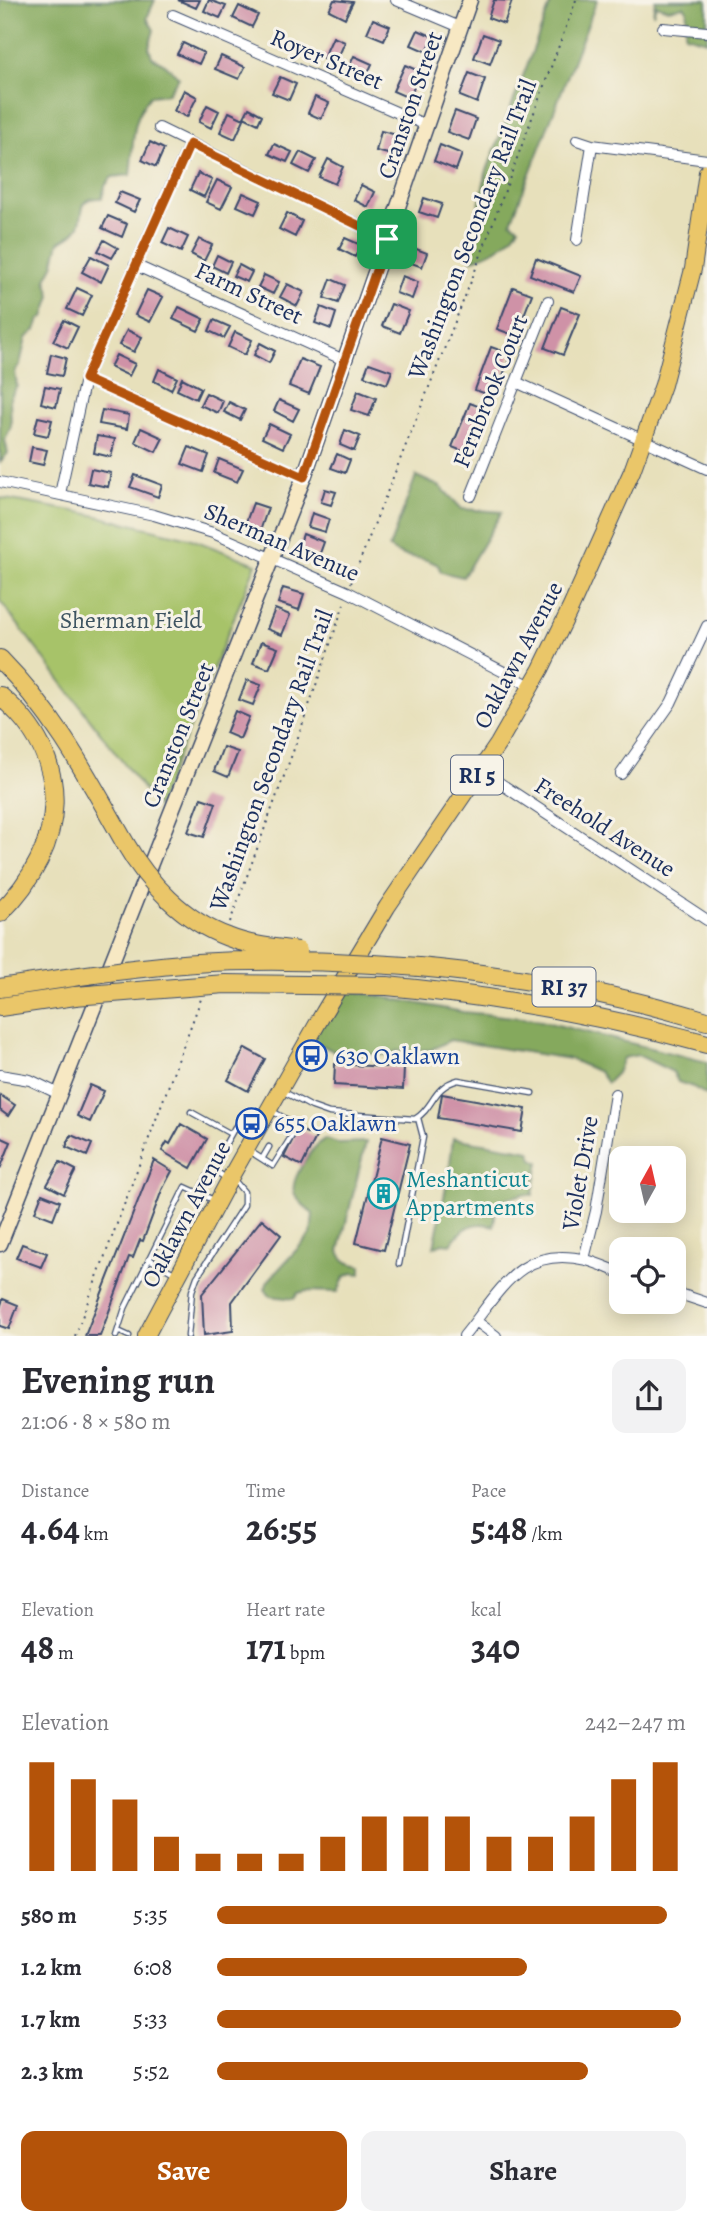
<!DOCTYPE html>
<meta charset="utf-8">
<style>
:root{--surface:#fff;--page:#f2f2f3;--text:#2b2b33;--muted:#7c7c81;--accent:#b45309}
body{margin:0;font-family:Alegreya,serif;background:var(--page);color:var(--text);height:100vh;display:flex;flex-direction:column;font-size:26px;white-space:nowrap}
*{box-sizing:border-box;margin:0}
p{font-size:23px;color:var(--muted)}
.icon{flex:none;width:38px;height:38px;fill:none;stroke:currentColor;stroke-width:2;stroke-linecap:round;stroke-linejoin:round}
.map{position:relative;height:1336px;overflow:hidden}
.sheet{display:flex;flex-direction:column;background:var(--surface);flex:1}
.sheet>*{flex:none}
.needle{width:46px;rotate:8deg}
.controls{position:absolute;left:609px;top:1146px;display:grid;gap:14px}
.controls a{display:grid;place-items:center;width:77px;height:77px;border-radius:14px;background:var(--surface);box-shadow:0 4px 18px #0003;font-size:35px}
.pin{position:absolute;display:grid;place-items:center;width:60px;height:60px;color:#fff;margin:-30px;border-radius:14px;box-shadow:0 4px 10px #0006}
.round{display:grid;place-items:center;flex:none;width:74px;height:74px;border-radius:14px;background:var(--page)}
.head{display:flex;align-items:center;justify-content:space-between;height:119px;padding:0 21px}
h1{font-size:38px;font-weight:600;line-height:52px}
.metrics{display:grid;grid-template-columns:repeat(3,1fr);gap:10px;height:119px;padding:7px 21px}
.metrics div{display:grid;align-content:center}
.metrics b{font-size:35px;font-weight:600}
.metrics small{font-size:19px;font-weight:400}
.metrics p{font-size:19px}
.chart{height:196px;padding:14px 21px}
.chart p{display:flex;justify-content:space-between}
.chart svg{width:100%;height:126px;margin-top:7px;stroke:var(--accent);stroke-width:6}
.action{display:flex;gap:14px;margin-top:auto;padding:14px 21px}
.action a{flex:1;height:80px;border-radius:14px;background:var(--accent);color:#fff;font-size:28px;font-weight:600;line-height:80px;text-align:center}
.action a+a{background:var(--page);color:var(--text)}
ul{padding:0 21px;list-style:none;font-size:23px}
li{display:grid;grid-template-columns:112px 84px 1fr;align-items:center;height:52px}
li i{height:18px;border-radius:9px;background:var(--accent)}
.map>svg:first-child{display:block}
.green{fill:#a7c369;stroke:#617964;stroke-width:2}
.forest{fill:#85a95d;stroke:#506c5e;stroke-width:2}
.building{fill:#cf92a7}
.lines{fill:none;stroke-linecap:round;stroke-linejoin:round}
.lane-casing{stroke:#3a4a6c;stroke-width:7}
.street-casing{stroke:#3a4a6c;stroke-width:12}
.secondary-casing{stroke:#3a4a6c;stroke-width:17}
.primary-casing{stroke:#3a4a6c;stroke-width:18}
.highway-casing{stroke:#3a4a6c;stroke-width:20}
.path{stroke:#3a4a6c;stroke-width:2;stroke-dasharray:2 5;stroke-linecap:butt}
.lane{stroke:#fff;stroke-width:4.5}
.street{stroke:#fff;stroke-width:10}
.secondary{stroke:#f7e8c3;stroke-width:14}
.primary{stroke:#eac669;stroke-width:16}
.highway{stroke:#eac669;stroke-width:18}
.highway-bridge-casing{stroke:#3a4a6c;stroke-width:20;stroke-linecap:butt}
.highway-bridge{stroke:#eac669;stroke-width:18}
.route-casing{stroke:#fff;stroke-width:14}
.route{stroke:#b45309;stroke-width:9}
.labels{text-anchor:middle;stroke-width:6;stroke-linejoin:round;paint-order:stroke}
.shield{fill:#f7f3e8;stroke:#5d6a87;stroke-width:2}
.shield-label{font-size:23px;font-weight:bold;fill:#1b2f5e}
.street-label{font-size:24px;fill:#1b2f5e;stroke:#f7f3e8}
.park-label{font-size:24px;fill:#3e5461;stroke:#f7f3e8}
.transit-label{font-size:24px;fill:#164399;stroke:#f7f3e8;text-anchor:start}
.culture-label{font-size:24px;fill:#0d838f;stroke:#f7f3e8;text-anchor:start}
</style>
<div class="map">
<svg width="707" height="1336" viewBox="0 0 707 1336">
<rect width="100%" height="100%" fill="#f7f3e8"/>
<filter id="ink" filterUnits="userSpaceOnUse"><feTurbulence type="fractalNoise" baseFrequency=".0143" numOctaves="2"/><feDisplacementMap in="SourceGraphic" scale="14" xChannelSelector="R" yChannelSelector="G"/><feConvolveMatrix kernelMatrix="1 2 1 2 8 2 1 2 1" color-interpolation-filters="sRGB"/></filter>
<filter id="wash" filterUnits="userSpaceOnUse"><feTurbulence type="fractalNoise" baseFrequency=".00686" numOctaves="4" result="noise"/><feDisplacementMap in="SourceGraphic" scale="28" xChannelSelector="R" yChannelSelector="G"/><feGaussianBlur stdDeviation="1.57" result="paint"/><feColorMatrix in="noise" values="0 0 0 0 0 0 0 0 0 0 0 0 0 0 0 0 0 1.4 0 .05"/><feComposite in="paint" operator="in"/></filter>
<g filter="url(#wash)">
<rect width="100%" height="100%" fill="#e7e0bb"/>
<path class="green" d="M0,498L84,513L189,538L256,564L157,807L0,601Z"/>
<path class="forest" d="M0,0H155L147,18L154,30L149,47L152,57L165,64L179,77L167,94L150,96C130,120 134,145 130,175L112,177L105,186L102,198C79,197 84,207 80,223C77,233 68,238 59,242L53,266L46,279L51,296L44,317L40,319L36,330L26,338L20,364L15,372L17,386L10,398L11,426L5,440L8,453L0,462Z
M552,0H597L511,222L519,227C509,245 490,254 471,260V245L486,173Z
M655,0H707V41L685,35L687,10L684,6L668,9L656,5L653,14Z
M416,476L441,487L462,509L502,512L463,577L441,572L438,565C419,553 409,562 389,548Z
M352,991L463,1012L533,1019L707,1062V1095L693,1087L678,1082L673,1072L638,1055L623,1058L617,1073L607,1083L599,1072L570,1059L450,1040L431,1050H401L387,1055L335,1052L310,1039L335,994Z
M453,1138L530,1151L533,1159L539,1162L533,1195L523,1194L499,1201L496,1207L494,1226C474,1220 462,1227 451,1244L442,1243L434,1247L449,1172Z
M325,1139L338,1143L366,1142L339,1251C343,1262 350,1264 361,1266V1274L352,1273L344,1277L338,1292L306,1291L298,1293L294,1299L270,1296L265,1289L268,1281L311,1234L313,1214C307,1208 296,1200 294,1192C290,1179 314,1144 325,1139Z"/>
<g id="blocks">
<path class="building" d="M178,0H200L196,8Z
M209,0L226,6L220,18L204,11Z
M334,0L353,2L345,18L329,10Z
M494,0L512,1L504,24L488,18Z
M239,6L258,15L252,27L233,18Z
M373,19L390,26L384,40L367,33Z
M418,30L434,37L427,52L411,45Z
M483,34L499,40L490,64L474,58Z
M333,37L345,42L335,64L323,59Z
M183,43L204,53L199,64L177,54Z
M221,56L245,67L239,79L215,69Z
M354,56L372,64L366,77L348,69Z
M405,65L421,72L409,98L393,91Z
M469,73L485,79L477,103L460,96Z
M280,77L296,84L289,100L272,93Z
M184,90L197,97L187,117L174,111Z
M315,97L329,103L321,119L308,113Z
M207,105L219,111L211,128L199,122Z
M249,108L262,115L258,124L244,117Z
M455,111L476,119L469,140L447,132Z
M229,112L244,119L235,139L220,132Z
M381,131L397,135L392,155L376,151Z
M150,142L164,149L156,167L142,160Z
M274,144L292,152L287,162L269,154Z
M440,145L462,154L456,170L434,161Z
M300,152L316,160L309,173L293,165Z
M328,159L343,167L335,184L319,177Z
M198,173L212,180L204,197L190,190Z
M217,180L232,187L221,209L206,202Z
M361,185L375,192L368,207L354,200Z
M120,192L140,200L134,212L115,203Z
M243,193L261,201L255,214L237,206Z
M424,198L442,204L437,218L419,212Z
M287,213L302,221L295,237L279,229Z
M108,216L127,224L122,237L102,228Z
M169,228L188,237L181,252L162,243Z
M345,238L361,245L355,257L339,249Z
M199,239L212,245L204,261L191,254Z
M104,240L118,248L112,258L98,251Z
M411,247L427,253L422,267L406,261Z
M217,255L231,262L226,273L212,266Z
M91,256L109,265L101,282L82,272Z
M536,258L581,276L574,292L530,275Z
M239,265L252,272L247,282L233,276Z
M264,275L279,282L273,294L258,287Z
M402,276L418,282L412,299L396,293Z
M331,279L345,285L338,303L324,298Z
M287,284L304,292L297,306L280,297Z
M513,287L532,294L516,336L497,329Z
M77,288L92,295L82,316L67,309Z
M147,290L163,297L150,322L135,315Z
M391,304L409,311L400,333L382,326Z
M179,307L204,319L198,331L173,319Z
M321,307L336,313L331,329L315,323Z
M561,307L580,314L563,355L545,348Z
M64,320L78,327L68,348L53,341Z
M214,320L230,327L224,338L209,331Z
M127,330L142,337L134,352L119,345Z
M235,332L252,340L245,355L228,347Z
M260,343L275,351L269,363L254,355Z
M491,347L511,354L495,397L475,390Z
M51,354L66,358L62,376L47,373Z
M116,355L135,364L129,376L110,367Z
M300,359L320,367L309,394L289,386Z
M369,363L392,371L387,384L364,376Z
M159,369L177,378L171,390L154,381Z
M182,378L201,388L196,399L177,390Z
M45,386L60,389L56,407L41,403Z
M358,391L376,398L369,416L351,410Z
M206,393L223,401L218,413L200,405Z
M279,400L299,409L293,421L274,411Z
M229,402L245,410L240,420L224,412Z
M470,403L488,410L470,454L452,447Z
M102,410L129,415L127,429L99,424Z
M38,417L52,420L48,436L34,433Z
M269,424L290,434L283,448L262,438Z
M141,428L163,438L156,452L135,442Z
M345,430L360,436L354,451L340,445Z
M97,436L115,439L111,457L94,453Z
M32,447L47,450L43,465L29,462Z
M189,447L209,455L203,472L182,464Z
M337,454L350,460L345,473L331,468Z
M219,459L243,469L237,482L214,473Z
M91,469L111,473L108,487L88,483Z
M135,475L162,485L158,497L130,487Z
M325,489L336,492L331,505L321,502Z
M253,503L268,508L260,531L245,525Z
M312,513L329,519L325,532L308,527Z
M303,534L324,542L319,556L298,549Z
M283,588L304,594L299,610L278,603Z
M275,609L290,615L282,635L267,629Z
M261,642L278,648L269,669L253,663Z
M247,680L261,685L253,705L239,700Z
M235,711L249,717L240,739L226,733Z
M223,747L238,752L228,777L214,771Z
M201,798L216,803L204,837L188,832Z
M245,1048L265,1059L248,1091L228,1080Z
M335,1064L404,1068L403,1089L334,1085Z
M90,1085L104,1091L90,1122L77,1116Z
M442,1094L526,1109L522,1132L438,1118Z
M0,1095L15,1105L8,1116L0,1110Z
M181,1124L207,1139L191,1168L162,1151L167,1142L170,1144Z
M298,1129L316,1137L302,1166L284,1157Z
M71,1135L92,1144L87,1156L66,1147Z
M0,1137L11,1142L0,1169Z
M382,1137L410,1144L384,1250L356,1243Z
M154,1160L172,1171L162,1190L143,1241L140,1240L133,1258L129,1257L100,1336H85Z
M60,1162L76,1170L64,1194L47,1185Z
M42,1194L60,1201L53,1219L35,1212Z
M262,1219L281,1235L232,1302L233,1331L204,1335L202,1294Z
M22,1244L47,1253L41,1267L16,1258Z
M3,1299L18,1305L9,1329L0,1326V1308Z"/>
</g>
</g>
<g filter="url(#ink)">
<use href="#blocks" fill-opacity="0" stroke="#3a4a6c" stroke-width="2"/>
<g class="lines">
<defs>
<path id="lane" d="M284,1092L312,1107L329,1113L415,1119C434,1108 432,1087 458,1080L532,1093
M191,1112L231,1134
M251,1152L273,1166L298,1126L272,1111
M262,1159L269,1147
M212,1169L226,1178
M198,1193L235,1127L251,1137
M149,1259L176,1274
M399,1264L423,1137L418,1118
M118,1331L129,1336
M116,1336L125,1308L185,1187L216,1201
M188,1336L192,1291L197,1277L244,1205V1192L234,1180"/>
<path id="street" d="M396,0L460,27
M173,15L426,125
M663,28L707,32
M159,128L387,239
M577,140L592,145L707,160
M577,240L592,145
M135,265L346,361
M85,379L304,477
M516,382L707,469
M0,482L154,515L213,533L348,592L531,686
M60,494L85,379L190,143
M471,496L548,301
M480,770L707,920
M621,774L671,703L707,626
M0,1075L30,1080L59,1094
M584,1259L596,1211L615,1094
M674,1292L707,1303
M476,1321L496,1336
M464,1336C500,1292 520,1244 586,1260C598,1263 610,1269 621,1273"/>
<path id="secondary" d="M0,1244L304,477L470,0"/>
<path id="primary" d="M146,1336L234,1171L324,1012L387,907L498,744L541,669L571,607L632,471L663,385L693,269L707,172"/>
<path id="highway" d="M0,659C56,716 86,774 125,843
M0,696C76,759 67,847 0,913
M419,967C516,976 613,993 707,1021
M387,986C495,996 601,1015 707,1044
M0,988L80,976
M0,1007L75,996"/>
</defs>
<use href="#lane" class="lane-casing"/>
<use href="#street" class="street-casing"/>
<use href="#secondary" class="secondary-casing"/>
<use href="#primary" class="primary-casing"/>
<use href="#highway" class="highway-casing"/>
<path class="path" d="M351,583L472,279L576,0
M230,922L294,749L345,601
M75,1336L201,999"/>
<use href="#lane" class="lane"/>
<use href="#street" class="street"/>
<use href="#secondary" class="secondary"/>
<use href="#primary" class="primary"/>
<use href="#highway" class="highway"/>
<defs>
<path id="highway-bridge" d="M125,843C148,883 184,921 228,937C250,946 275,948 298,951
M80,976C137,968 194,961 252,961C308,960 363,963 419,967
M75,996L225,984L387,986"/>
</defs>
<use href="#highway-bridge" class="highway-bridge-casing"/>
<use href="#highway-bridge" class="highway-bridge"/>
</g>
</g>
<g class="lines" filter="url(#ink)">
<defs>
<path id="route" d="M190,144L387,239L304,477L85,379Z"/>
</defs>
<use href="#route" class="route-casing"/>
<use href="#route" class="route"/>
</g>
<defs>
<symbol id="bus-ring" viewBox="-11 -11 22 22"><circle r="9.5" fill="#f7f3e8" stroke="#1a4fb4" stroke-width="1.5"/><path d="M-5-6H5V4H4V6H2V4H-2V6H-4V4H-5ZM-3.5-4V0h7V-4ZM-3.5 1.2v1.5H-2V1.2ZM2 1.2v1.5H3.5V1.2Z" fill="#1a4fb4"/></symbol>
<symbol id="building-ring" viewBox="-11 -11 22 22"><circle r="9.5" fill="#f7f3e8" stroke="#0f9aa8" stroke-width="1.5"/><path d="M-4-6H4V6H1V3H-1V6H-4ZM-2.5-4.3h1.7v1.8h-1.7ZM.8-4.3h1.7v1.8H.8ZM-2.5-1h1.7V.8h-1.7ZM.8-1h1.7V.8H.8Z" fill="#0f9aa8"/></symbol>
</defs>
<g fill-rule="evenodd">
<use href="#bus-ring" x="294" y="1038" width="35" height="35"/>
<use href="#bus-ring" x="234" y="1106" width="35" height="35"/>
<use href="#building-ring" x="366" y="1176" width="35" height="35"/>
</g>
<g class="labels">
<g class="shield">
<rect x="451" y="755.5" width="52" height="39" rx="5"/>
<rect x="532.5" y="967.5" width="63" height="39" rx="5"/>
</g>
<g class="shield-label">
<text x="477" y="783">RI 5</text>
<text x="564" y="995">RI 37</text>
</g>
<g class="street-label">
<text transform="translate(327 59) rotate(23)" y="8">Royer Street</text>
<text transform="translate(410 105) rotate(-71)" y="8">Cranston Street</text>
<text transform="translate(472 229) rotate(-69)" y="8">Washington Secondary Rail Trail</text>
<text transform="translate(249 293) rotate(25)" y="8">Farm Street</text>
<text transform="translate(490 391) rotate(-68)" y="8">Fernbrook Court</text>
<text transform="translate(282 542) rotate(23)" y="8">Sherman Avenue</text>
<text transform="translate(518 655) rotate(-62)" y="8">Oaklawn Avenue</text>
<text transform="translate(178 735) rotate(-68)" y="8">Cranston Street</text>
<text transform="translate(271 760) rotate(-70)" y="8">Washington Secondary Rail Trail</text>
<text transform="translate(605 827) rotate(33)" y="8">Freehold Avenue</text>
<text transform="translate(580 1173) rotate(-80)" y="8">Violet Drive</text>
<text transform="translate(186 1214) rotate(-62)" y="8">Oaklawn Avenue</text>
</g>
<g class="park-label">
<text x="131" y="628">Sherman Field</text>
</g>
<g class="transit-label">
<text x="335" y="1064">630 Oaklawn</text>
<text x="274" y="1131">655 Oaklawn</text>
</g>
<g class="culture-label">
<text x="406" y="1187">Meshanticut<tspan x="406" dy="28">Appartments</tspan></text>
</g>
</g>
</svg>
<div class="controls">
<a><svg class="needle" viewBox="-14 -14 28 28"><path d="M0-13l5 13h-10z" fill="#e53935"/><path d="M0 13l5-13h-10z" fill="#7c7c81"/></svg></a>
<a><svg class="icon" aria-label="locate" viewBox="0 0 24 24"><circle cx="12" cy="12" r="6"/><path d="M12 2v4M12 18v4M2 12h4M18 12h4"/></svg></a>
</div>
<div class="pin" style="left:387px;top:239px;background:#1e9e55"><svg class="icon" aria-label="arrive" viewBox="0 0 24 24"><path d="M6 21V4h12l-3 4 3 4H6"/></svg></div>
</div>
<section class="sheet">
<div class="head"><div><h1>Evening run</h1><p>21:06 · 8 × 580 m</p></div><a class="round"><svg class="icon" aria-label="share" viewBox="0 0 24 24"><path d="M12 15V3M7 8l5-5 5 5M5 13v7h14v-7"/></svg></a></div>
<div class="metrics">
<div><p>Distance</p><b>4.64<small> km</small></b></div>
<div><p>Time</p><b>26:55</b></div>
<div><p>Pace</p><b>5:48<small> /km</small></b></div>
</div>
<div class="metrics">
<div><p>Elevation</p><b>48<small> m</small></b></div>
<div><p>Heart rate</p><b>171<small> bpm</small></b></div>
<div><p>kcal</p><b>340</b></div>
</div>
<div class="chart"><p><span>Elevation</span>242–247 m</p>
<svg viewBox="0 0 160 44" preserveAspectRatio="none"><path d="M5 44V6M15 44V12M25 44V19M35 44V32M45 44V38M55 44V38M65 44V38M75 44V32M85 44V25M95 44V25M105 44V25M115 44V32M125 44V32M135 44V25M145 44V12M155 44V6"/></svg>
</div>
<ul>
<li><b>580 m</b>5:35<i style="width:96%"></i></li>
<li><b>1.2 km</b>6:08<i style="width:66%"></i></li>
<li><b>1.7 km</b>5:33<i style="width:99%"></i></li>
<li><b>2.3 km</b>5:52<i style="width:79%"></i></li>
</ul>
<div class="action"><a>Save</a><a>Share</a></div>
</section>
